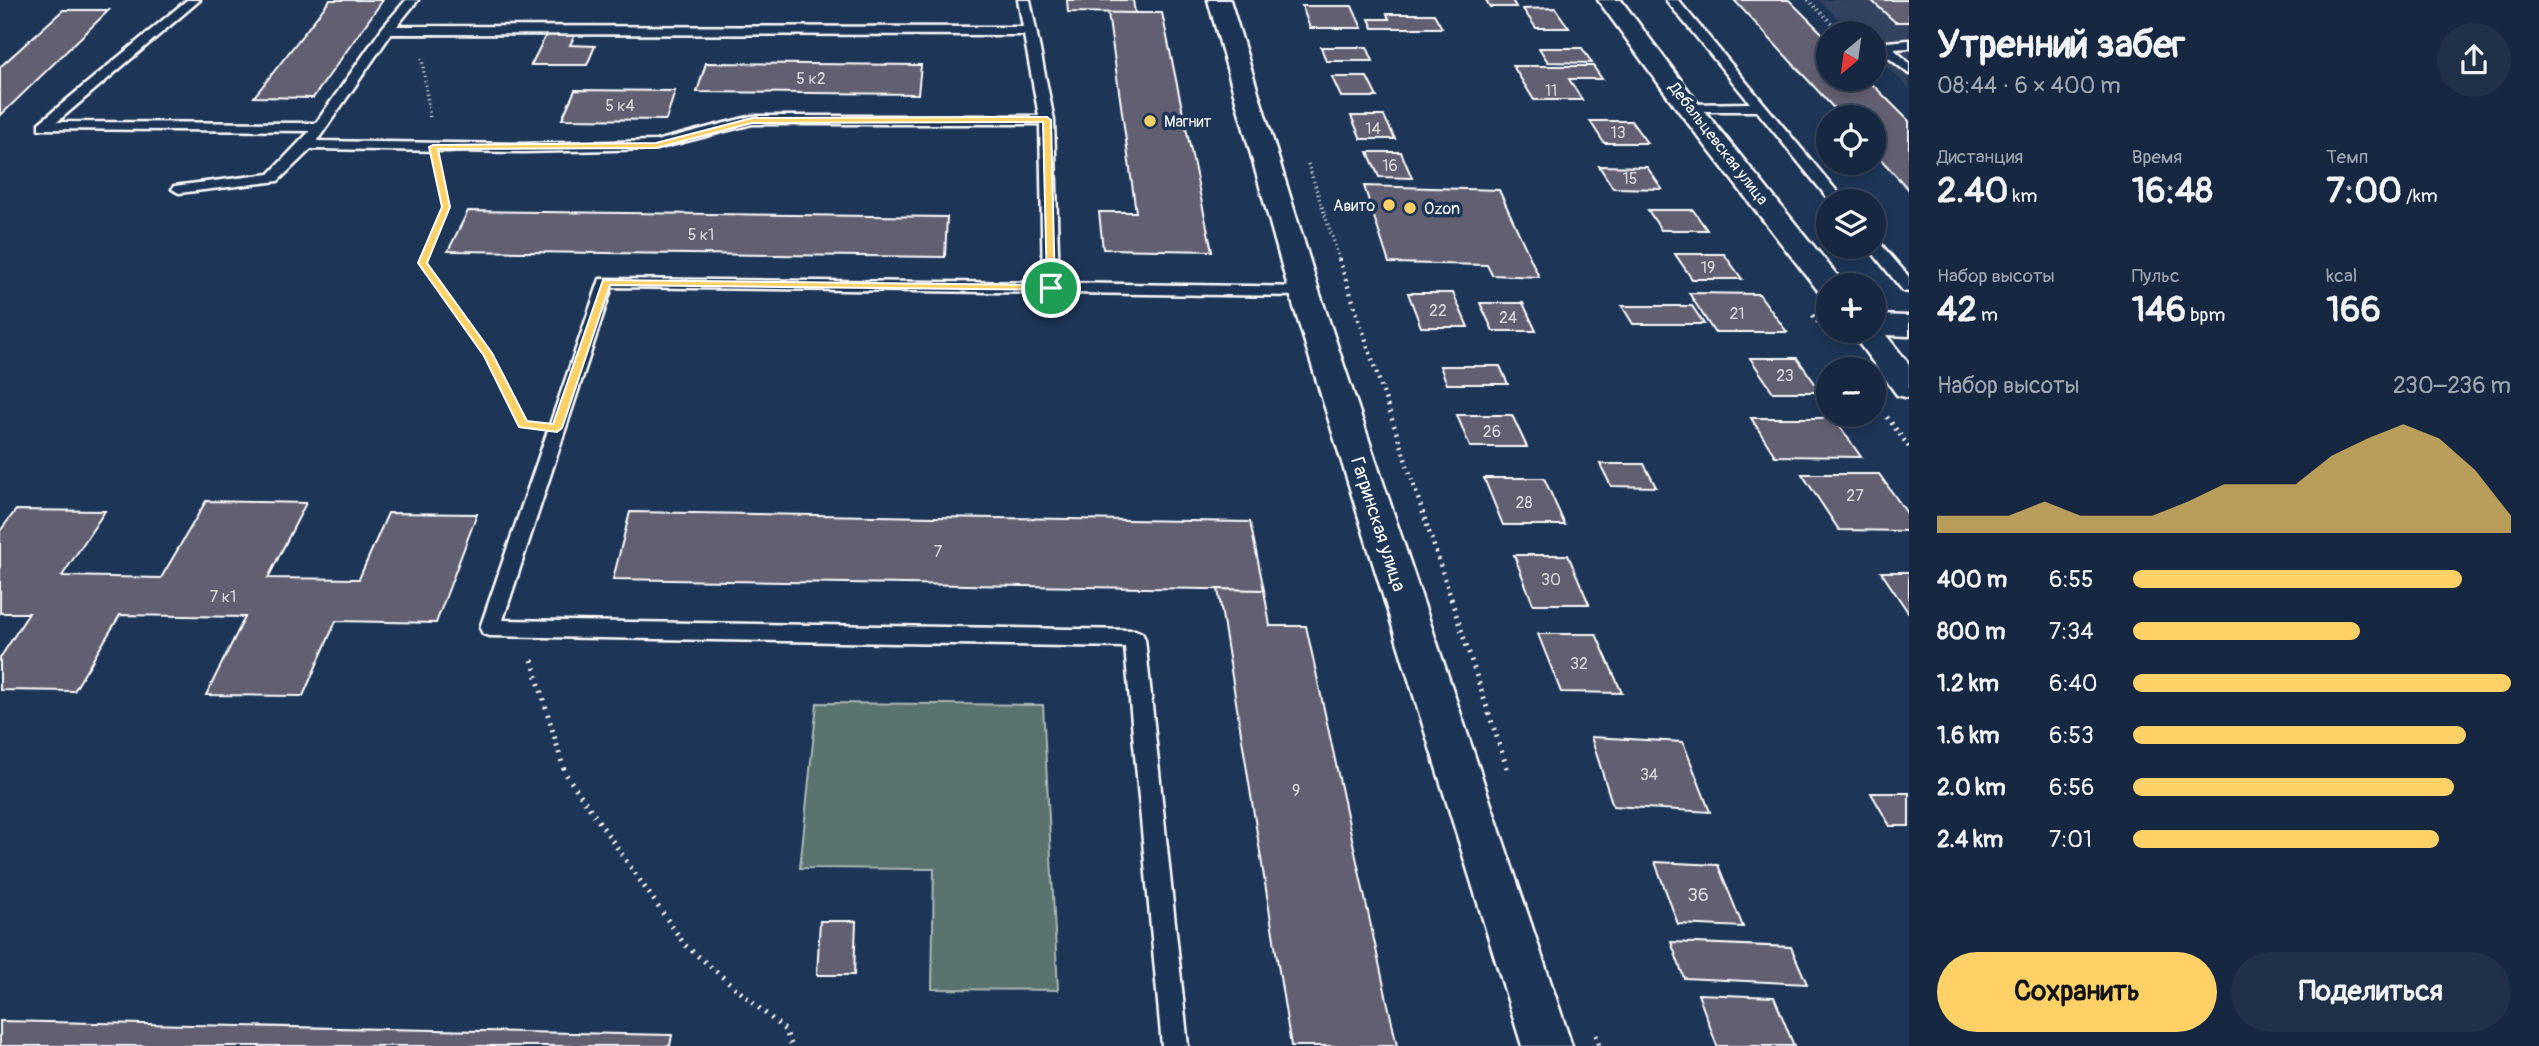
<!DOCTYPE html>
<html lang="ru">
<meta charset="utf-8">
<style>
:root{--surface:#162841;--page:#1f3048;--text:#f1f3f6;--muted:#9ea6b1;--line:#35445a;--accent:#ffd166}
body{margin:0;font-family:Pangolin,sans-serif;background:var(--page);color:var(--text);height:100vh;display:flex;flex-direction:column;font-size:26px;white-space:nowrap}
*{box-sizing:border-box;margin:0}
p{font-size:23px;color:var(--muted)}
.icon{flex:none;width:38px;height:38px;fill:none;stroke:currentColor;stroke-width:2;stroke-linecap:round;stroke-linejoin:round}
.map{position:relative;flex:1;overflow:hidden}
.details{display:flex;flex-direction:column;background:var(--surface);width:630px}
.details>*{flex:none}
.needle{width:46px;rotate:209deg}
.fabs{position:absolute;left:1816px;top:21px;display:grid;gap:14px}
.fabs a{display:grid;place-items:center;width:70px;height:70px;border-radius:50%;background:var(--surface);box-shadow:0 4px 10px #0003,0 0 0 2px var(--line);font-size:35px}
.pin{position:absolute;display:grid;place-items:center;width:60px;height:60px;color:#fff;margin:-30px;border:4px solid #fff;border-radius:50%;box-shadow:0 2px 7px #0007}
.round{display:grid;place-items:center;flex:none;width:74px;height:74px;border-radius:37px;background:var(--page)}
.overview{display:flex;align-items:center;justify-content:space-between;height:119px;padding:0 28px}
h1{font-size:38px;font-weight:800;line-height:52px}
.stats{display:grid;grid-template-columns:repeat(3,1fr);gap:10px;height:119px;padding:7px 28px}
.stats div{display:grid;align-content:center}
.stats b{font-size:35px;font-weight:800}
.stats small{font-size:19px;font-weight:400}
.stats p{font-size:19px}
.chart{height:196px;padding:14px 28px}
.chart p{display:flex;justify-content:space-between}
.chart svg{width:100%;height:126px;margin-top:7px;fill:var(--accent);opacity:.7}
.button{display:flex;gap:14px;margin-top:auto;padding:14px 28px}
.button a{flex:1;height:80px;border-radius:42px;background:var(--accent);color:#111;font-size:28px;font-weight:800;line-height:80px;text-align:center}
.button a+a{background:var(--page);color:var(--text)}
ul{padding:0 28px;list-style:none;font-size:23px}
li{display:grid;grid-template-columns:112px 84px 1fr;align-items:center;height:52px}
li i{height:18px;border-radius:9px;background:var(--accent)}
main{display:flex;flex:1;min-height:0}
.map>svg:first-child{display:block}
.built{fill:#32425f}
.green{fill:#5a736e;stroke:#acb9b6;stroke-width:2}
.building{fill:#635f72;stroke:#fff;stroke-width:2}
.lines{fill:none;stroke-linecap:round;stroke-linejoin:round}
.lane-casing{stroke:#fff;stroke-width:5}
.street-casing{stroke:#fff;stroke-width:5}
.path-far2{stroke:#fff;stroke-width:3.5;stroke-dasharray:1 3.5;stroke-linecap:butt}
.path-far1{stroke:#fff;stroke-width:4.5;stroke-dasharray:2 5;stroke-linecap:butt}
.path{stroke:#fff;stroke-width:5;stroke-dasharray:2 6;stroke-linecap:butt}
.lane{fill:#1d3557;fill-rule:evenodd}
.street{fill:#1d3557;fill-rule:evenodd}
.route{fill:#ffd166;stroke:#fff;stroke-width:2;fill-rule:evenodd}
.poi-dot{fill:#ffd166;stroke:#1d3557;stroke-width:2.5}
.labels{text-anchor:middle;stroke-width:7;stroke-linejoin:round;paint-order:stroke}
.number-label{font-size:16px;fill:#d8d7dc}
.far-poi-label{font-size:16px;fill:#fff;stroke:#1d3557;text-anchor:start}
.far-street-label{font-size:16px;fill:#fff;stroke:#1d3557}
.street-label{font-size:19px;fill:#fff;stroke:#1d3557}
.near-number-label{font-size:19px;fill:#d8d7dc}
</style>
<main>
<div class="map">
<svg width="1909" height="1046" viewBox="0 0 1909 1046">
<rect width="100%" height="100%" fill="#1d3557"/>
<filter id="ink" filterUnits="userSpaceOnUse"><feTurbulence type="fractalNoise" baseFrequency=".0143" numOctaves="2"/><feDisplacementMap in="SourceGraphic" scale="14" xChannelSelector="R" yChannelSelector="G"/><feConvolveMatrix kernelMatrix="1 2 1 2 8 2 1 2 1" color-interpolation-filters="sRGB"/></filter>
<g filter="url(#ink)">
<path class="built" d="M1819,0H1909V88L1874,54V33H1853Z"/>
<path class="green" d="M817,703L1043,705L1058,990L932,989L934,869L800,868Z"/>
<path class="building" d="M330,0H383L313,98L254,97Z
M1067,0H1133L1135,13L1068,12Z
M1486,0H1512L1516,7H1490Z
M1734,0H1789L1829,40V79H1867L1909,121V190L1874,152V117H1842Z
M1871,0H1909V22H1895Z
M1302,6H1352L1362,28H1310Z
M1555,8L1569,28H1536L1523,9Z
M63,10H109L0,116V67Z
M1108,13H1162L1212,251L1103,249L1099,212H1136Z
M1387,14H1434L1442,28H1373L1369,19H1389Z
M548,31H577L570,45L595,46L587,65H531Z
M1321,47H1367L1373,61H1326Z
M1539,48H1582L1592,63L1548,62Z
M706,63L921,65L918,94L697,92Z
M1513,66H1593L1602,79H1569L1582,100H1534Z
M1332,77H1367L1377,97H1341Z
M575,90L675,91L666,120L562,119Z
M1351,116H1384L1395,139H1361Z
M1590,121H1631L1647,143H1604Z
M1368,152H1401L1412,178L1379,177Z
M1599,166L1647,167L1662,189L1613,188Z
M1364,186L1499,190L1539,277L1492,275L1487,265L1389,263Z
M1648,210H1693L1707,230H1661Z
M468,211L947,217L945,257L448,251Z
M1675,254H1724L1742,279H1692Z
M1408,293H1453L1468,327H1421Z
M1689,293L1759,294L1787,332H1714Z
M1480,303H1523L1536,331H1493Z
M1622,306H1692L1704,324H1633Z
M1750,358H1797L1821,392H1773Z
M1440,366H1500L1508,384H1447Z
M1457,415H1512L1527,447H1470Z
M1751,418H1834L1861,457L1775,456Z
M1600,464H1644L1656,487L1611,486Z
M1802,474H1879L1909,516V531L1839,530Z
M1484,478H1544L1565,525H1503Z
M206,501L306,503L268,578L359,579L388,513L477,514L436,623L336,621L303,696L206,695L245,617L120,615L74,691L0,690V658L29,613H0V531L16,510L105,511L62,576L161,578Z
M630,512L1250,522L1264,590L613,579Z
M1514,555H1568L1589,604H1533Z
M1881,572H1909V612H1908Z
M1218,589L1264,590L1270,626H1306L1397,1046H1291Z
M1538,634H1596L1622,693L1561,692Z
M1591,737L1683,742L1710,812L1613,806Z
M1871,793H1909V826H1890Z
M1655,862L1718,865L1743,927L1678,924Z
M820,921H856L854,975H817Z
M1671,942L1791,947L1807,984L1684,978Z
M1698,994L1774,997L1794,1046H1717Z
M0,1021L672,1035L670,1046H0Z"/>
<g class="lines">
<defs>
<path id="lane" d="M187,0H200L57,122L316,123L383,27L406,0H418L397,26L1023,27L1018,0H1030L1054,120L1059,283L1310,287L1312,291L1304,296L612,287L503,620L1135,630L1142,633L1145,639L1188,1046H1162L1125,647L490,636L483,634L480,628L600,279L1043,283L1040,124H752L656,149L524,152L311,149L278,181L179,193L172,189L174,186L269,174L310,131L39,129V123ZM391,34L1024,35L1039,116H752L656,141L524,144L317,141Z
M1666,0H1678L1845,201H1830L1757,111H1684L1682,108L1689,104L1750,103Z
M1909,40V48L1894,49L1909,63V74L1884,54L1881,46L1887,42Z
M1874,240L1879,242L1909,277V292L1903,291L1868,247H1874Z"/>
<path id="street" d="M1208,0H1230L1319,291L1572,1046H1522L1289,291Z
M1598,0H1621L1698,103L1845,285H1829V294L1819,292L1680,113Z
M1874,315L1909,316V336L1886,335L1909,364V398L1897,395L1850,331H1874Z"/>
</defs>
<use href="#lane" class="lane-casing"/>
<use href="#street" class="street-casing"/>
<path class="path-far2" d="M1808,0L1842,33
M422,58L430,119
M1308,164L1340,261
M423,261L446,207L439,173"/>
<path class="path-far1" d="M424,259L422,263L488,355L525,425
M1339,259L1452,601
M1813,315L1826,333
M1887,417L1909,447"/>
<path class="path" d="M1451,599L1508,771
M532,660L565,773L685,945L785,1030L792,1046
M1596,1035L1599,1046"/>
<use href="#lane" class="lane"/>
<use href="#street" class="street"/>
</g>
</g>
<path class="route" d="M1047,117L1051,120L1055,290L610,285L562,428L557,432L519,427L484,356L418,263L442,207L429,147L433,145L656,143L752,118ZM1043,122L1047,285L603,280L553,424L527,421L492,353L427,263L450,207L438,149L656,148L752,123Z"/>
<g class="poi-dot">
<circle cx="1150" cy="121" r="7"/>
<circle cx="1389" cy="205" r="7"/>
<circle cx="1410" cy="208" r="7"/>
</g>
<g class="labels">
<g class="number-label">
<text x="811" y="84">5 к2</text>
<text x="1551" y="96">11</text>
<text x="620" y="111">5 к4</text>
<text x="1373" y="134">14</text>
<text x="1618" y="138">13</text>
<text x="1390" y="171">16</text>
<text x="1630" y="184">15</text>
<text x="701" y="240">5 к1</text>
<text x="1708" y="273">19</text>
<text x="1438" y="316">22</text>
<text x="1737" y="319">21</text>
<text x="1508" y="323">24</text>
<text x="1785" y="381">23</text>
<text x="1492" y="437">26</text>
<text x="1855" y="501">27</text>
<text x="1524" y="508">28</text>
<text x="938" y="557">7</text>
<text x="1551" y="585">30</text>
<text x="223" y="602">7 к1</text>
<text x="1579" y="669">32</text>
<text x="1649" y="780">34</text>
<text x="1296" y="796">9</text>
</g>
<g class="far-poi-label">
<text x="1164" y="127">Магнит</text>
<text x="1375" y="211" text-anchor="end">Авито</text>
<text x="1424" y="214">Ozon</text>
</g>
<g class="far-street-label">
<text transform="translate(1719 143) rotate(52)" y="6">Дебальцевская улица</text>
</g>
<g class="street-label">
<text transform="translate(1379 524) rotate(72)" y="7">Гагринская улица</text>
</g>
<g class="near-number-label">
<text x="1698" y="901">36</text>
</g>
</g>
</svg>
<div class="fabs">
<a><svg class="needle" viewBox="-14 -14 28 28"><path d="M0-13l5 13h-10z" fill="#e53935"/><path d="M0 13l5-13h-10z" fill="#9ea6b1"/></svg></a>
<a><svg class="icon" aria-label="locate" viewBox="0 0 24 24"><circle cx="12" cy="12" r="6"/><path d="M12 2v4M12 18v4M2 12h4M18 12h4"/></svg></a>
<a><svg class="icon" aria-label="layers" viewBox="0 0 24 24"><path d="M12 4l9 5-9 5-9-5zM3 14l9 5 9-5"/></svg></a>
<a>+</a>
<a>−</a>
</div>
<div class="pin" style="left:1051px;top:288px;background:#1e9e55"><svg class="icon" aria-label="arrive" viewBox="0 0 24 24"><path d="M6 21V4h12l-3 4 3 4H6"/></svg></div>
</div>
<section class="details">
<div class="overview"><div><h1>Утренний забег</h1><p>08:44 · 6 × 400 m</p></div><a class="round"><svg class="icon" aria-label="share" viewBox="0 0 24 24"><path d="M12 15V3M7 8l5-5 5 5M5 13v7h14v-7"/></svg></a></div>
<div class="stats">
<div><p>Дистанция</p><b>2.40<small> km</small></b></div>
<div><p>Время</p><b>16:48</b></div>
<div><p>Темп</p><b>7:00<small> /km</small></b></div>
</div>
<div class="stats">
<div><p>Набор высоты</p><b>42<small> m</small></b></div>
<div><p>Пульс</p><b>146<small> bpm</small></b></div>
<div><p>kcal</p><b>166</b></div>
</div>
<div class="chart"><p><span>Набор высоты</span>230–236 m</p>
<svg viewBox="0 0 160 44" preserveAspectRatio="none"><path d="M0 44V38L10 38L20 38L30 33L40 38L50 38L60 38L70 33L80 27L90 27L100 27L110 17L120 11L130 6L140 11L150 22L160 38V44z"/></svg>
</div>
<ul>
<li><b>400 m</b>6:55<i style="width:87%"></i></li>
<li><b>800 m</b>7:34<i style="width:60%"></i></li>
<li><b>1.2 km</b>6:40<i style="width:100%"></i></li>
<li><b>1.6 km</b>6:53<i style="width:88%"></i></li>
<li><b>2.0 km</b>6:56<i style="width:85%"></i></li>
<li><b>2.4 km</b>7:01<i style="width:81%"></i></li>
</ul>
<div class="button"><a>Сохранить</a><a>Поделиться</a></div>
</section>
</main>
